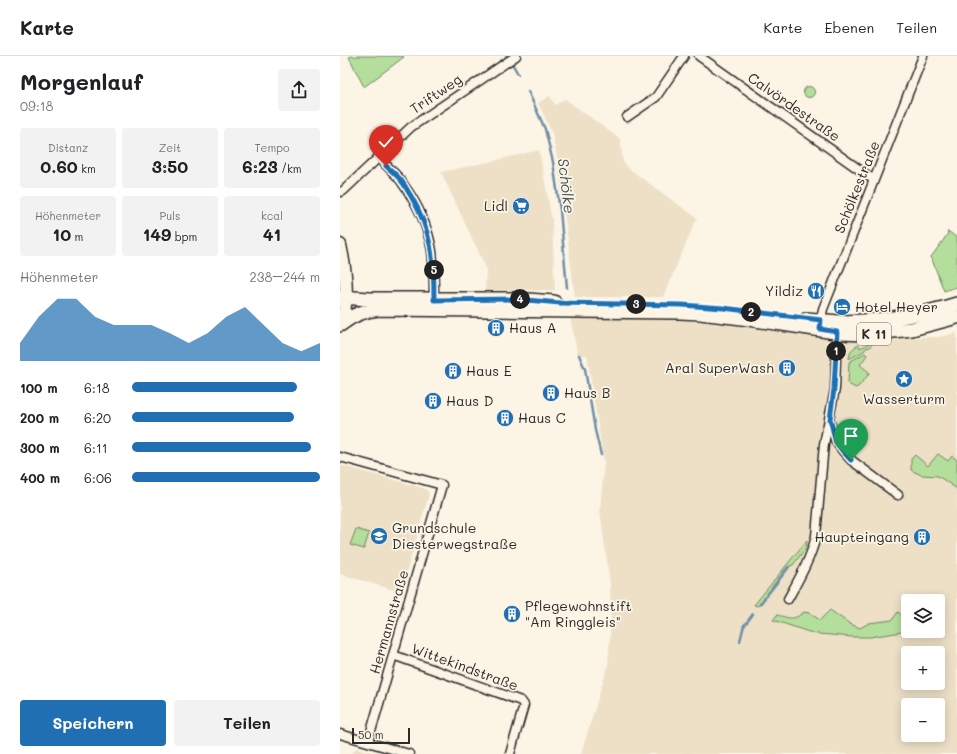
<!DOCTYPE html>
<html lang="de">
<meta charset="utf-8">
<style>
:root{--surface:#fff;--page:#f2f2f2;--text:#202124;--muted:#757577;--line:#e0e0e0;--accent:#1f6fb2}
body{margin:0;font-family:Mali,sans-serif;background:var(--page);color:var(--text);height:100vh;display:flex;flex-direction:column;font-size:15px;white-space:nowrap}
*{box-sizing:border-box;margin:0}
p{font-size:13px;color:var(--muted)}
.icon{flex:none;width:22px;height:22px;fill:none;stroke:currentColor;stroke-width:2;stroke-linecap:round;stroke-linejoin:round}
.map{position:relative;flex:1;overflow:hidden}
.drawer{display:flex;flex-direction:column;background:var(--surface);width:340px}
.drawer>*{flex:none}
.fabs{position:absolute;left:561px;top:538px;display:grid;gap:8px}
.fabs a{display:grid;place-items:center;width:44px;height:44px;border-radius:4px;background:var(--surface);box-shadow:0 2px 10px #0003;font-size:20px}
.scale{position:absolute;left:12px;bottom:10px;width:58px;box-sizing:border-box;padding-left:4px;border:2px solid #2b2b2b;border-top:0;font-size:11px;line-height:14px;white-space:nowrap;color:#2b2b2b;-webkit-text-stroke:3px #fcf5e5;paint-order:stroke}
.pin{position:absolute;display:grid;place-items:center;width:34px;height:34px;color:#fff;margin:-41px -17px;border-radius:50% 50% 50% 0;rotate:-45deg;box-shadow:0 0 4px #0007}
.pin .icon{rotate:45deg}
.km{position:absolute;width:20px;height:20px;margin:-10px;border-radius:50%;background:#222;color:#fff;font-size:11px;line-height:20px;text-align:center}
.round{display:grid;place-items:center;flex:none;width:42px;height:42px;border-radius:4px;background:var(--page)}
.summary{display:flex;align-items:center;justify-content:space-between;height:68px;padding:0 20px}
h1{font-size:22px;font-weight:700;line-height:30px}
.stats{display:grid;grid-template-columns:repeat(3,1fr);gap:6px;height:68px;padding:4px 20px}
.stats div{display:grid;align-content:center;border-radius:4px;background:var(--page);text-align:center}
.stats b{font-size:17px;font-weight:700}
.stats small{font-size:11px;font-weight:400}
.stats p{font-size:11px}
.chart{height:112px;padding:8px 20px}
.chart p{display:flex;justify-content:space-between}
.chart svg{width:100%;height:72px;margin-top:4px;fill:var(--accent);opacity:.7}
.primary-button{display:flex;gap:8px;margin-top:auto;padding:8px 20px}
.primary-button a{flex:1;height:46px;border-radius:4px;background:var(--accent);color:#fff;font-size:16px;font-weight:700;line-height:46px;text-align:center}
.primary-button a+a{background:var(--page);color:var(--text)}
ul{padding:0 20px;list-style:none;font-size:13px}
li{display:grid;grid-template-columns:64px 48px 1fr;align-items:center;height:30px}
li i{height:10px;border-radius:5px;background:var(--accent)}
header{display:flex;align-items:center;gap:24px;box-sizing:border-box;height:56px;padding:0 20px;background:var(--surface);border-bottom:1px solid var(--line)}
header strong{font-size:19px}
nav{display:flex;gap:22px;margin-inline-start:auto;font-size:14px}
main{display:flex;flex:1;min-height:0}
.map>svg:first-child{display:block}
.built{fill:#ede0c7;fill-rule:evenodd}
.green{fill:#b4de9b;stroke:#708463}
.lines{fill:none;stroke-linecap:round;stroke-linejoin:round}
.stream{stroke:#718ea8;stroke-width:2.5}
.street-casing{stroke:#2b2b2b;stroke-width:11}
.secondary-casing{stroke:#2b2b2b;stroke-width:15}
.primary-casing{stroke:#2b2b2b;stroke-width:16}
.street{stroke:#fcf5e5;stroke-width:8}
.secondary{stroke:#fcf5e5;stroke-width:12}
.primary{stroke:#fcf5e5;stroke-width:13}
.route-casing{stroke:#fff;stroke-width:8}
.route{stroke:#1f6fb2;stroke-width:5}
.labels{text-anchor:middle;stroke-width:3.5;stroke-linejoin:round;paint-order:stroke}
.shield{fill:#fcf5e5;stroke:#6a6863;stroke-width:1}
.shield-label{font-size:13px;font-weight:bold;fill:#2b2b2b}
.street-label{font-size:14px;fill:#2b2b2b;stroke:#fcf5e5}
.poi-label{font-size:14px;fill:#2b2b2b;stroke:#fcf5e5;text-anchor:start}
.water-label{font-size:15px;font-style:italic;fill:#48545f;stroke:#fcf5e5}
</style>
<header>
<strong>Karte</strong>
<nav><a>Karte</a><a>Ebenen</a><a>Teilen</a></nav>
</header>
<main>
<section class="drawer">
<div class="summary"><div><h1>Morgenlauf</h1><p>09:18</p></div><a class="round"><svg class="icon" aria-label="share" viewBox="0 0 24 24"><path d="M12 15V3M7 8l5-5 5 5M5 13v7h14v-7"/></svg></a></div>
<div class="stats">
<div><p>Distanz</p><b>0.60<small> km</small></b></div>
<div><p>Zeit</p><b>3:50</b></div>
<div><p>Tempo</p><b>6:23<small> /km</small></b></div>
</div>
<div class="stats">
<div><p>Höhenmeter</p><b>10<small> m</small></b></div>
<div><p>Puls</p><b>149<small> bpm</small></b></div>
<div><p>kcal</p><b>41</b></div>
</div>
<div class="chart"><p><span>Höhenmeter</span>238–244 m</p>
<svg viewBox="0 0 160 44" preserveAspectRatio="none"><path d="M0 44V33L10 17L20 6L30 6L40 17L50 22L60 22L70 22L80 27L90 33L100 27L110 17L120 11L130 22L140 33L150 38L160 33V44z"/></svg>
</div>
<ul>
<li><b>100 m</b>6:18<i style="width:88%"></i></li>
<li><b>200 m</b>6:20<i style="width:86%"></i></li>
<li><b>300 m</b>6:11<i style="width:95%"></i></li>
<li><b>400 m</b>6:06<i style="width:100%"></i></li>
</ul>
<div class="primary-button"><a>Speichern</a><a>Teilen</a></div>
</section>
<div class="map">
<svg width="617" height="698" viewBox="0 0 617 698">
<rect width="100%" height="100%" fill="#fcf5e5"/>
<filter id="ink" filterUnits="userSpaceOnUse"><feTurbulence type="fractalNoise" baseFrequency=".025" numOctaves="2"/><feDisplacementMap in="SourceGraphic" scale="8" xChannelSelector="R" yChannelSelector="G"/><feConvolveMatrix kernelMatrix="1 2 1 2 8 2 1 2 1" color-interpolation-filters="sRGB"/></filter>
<g filter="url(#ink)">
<path class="built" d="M210,40L215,49L225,43L280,83L283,106L288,112L357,162L323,241H235L218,106L212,77L198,47Z
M199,94L212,164L215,234L145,235L146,212L101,116L148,106Z
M275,260L302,263L342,264L381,268L501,282L599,281L617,277V698H241L268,609L271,565L270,528L260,454L264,407L247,299H238L230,262H264ZM568,545H598V575H568ZM568,597H598V627H568ZM568,649H598V679H568Z
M0,409L83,432L87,434L89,438L61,536L0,518Z
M16,692L38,698H12Z"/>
<path class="green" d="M11,0H63L64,1L24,31L9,1Z
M463.5 36a5.5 5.5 0 1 1 11 0a5.5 5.5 0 1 1-11 0Z
M608,175L617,182V231L604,235L591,201L607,179Z
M534,285L529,292L527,291L524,295L509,303C510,295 512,292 519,289L520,292Z
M525,297L527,299L520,309L529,316V318L519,330L516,332L508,328L509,306Z
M598,398L608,405L612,400L617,404V433L598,420L581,419L571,414V403L575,399L588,410Z
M16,473L29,477L24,493L10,489Z
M467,484L466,492L453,509L447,511L418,550L414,549Z
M490,554L510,568L520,572L529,567L552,564L558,556L566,563L568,561V575H569L530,581H511L491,579L477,578L469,576L433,564L437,559C450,562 453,565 464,556L469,557L480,564Z"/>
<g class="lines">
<path class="stream" d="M166,0L167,1
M173,9L178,18
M188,35L205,73L213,106L220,154L227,232
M239,299L245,313L255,374L261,399
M420,548L449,511
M404,570L413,558
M400,585L404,569"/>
<defs>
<path id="street" d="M359,0L534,124
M287,61L316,41L344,0
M38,101C46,110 57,118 63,128C77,147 88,171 92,195C94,211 94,227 94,244
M0,136L3,135L71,71L176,0
M480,268L483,253L487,243L583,0
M490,366L496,386L502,394L511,404L558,439
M0,401L102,429L28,686
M448,543C459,523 471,502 476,480L484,388L495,333L497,273
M53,599L181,645L184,649L170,698
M0,678L69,698"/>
<path id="secondary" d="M0,189C5,212 10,247 0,268"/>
<path id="primary" d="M0,241L29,243H175L214,246
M467,263C479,264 491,266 504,266C541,265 582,259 617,248
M0,269C11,260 25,254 39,253L340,256L360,257L402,262L501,277L525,278L572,273L617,261"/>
</defs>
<use href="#street" class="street-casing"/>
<use href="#secondary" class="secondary-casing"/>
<use href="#primary" class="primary-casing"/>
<use href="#street" class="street"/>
<use href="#secondary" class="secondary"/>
<use href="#primary" class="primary"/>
</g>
</g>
<g class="lines" filter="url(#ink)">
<defs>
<path id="route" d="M46,110C52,115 59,121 63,127C66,131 68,136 71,140C92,176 94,203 94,244L175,243L220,247L342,249L383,252L481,264L480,273L497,276L494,333L490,363L496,386L502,394L511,404"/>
</defs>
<use href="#route" class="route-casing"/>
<use href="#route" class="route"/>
</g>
<defs>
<symbol id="supermarket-disc" viewBox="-11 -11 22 22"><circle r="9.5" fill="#1f6fb2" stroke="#fcf5e5"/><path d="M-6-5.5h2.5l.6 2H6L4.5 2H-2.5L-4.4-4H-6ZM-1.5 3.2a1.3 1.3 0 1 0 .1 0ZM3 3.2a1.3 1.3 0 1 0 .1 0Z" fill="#fff"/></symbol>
<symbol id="restaurant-disc" viewBox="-11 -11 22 22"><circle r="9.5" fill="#1f6fb2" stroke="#fcf5e5"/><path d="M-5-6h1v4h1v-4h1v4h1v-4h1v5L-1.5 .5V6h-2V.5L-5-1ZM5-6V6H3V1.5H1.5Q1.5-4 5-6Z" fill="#fff"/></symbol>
<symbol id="hotel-disc" viewBox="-11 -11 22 22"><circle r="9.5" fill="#1f6fb2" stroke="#fcf5e5"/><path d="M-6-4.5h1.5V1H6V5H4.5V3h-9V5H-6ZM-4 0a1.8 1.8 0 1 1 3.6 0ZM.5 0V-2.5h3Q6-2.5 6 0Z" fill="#fff"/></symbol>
<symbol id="building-disc" viewBox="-11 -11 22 22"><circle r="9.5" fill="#1f6fb2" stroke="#fcf5e5"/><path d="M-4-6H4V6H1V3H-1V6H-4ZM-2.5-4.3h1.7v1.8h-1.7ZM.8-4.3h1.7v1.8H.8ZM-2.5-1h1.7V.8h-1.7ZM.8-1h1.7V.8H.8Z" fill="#fff"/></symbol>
<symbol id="sight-disc" viewBox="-11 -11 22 22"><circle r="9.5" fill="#1f6fb2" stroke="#fcf5e5"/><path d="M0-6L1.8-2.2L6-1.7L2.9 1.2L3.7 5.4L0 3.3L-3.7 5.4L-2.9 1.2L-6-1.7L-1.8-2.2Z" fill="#fff"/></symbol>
<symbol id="school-disc" viewBox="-11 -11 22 22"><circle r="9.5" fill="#1f6fb2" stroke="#fcf5e5"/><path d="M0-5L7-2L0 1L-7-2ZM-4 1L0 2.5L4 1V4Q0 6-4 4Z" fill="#fff"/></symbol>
</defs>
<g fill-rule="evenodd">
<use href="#supermarket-disc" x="171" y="140" width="20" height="20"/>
<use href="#restaurant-disc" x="466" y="225" width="20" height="20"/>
<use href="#hotel-disc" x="492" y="241" width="20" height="20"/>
<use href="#building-disc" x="146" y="262" width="20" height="20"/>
<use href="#building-disc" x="437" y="302" width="20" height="20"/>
<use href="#building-disc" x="103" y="305" width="20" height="20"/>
<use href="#sight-disc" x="554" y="313" width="20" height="20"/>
<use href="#building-disc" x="201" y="327" width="20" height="20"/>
<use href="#building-disc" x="83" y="335" width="20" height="20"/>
<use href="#building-disc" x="155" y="352" width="20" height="20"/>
<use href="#school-disc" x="29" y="470" width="20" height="20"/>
<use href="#building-disc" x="572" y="471" width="20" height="20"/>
<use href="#building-disc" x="162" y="548" width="20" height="20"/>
</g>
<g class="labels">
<rect class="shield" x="517" y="267" width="34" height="22" rx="3"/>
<g class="shield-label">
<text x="534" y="283">K 11</text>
</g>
<g class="street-label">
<text transform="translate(96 38) rotate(-34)" y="5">Triftweg</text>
<text transform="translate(454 51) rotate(35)" y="5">Calvördestraße</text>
<text transform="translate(517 131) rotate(-68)" y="5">Schölkestraße</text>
<text transform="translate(49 566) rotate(-74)" y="5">Hermannstraße</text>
<text transform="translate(125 611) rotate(20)" y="5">Wittekindstraße</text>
</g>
<g class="poi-label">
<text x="168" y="155" text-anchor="end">Lidl</text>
<text x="463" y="240" text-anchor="end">Yildiz</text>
<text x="515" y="256">Hotel Heyer</text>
<text x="169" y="277">Haus A</text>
<text x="434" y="317" text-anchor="end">Aral SuperWash</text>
<text x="126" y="320">Haus E</text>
<text x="224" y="342">Haus B</text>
<text x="564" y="348" text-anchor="middle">Wasserturm</text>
<text x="106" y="350">Haus D</text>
<text x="178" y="367">Haus C</text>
<text x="52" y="477">Grundschule<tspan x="52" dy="16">Diesterwegstraße</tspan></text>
<text x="569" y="486" text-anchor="end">Haupteingang</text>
<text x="185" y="555">Pflegewohnstift<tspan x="185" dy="16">"Am Ringgleis"</tspan></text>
</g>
<g class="water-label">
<text transform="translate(226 130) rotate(83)" y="5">Schölke</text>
</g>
</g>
</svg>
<div class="fabs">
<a><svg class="icon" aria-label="layers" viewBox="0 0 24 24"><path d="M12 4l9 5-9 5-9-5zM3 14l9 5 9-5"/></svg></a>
<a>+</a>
<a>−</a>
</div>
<div class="scale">50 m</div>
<div class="pin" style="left:511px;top:404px;background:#1e9e55"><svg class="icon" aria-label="arrive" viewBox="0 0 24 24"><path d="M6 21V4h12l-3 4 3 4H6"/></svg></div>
<div class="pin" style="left:46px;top:110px;background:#d93025"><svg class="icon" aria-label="check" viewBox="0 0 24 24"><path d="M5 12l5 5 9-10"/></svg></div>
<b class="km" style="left:496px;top:295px">1</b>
<b class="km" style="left:411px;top:256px">2</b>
<b class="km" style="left:296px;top:248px">3</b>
<b class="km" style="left:180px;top:243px">4</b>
<b class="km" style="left:94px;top:214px">5</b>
</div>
</main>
